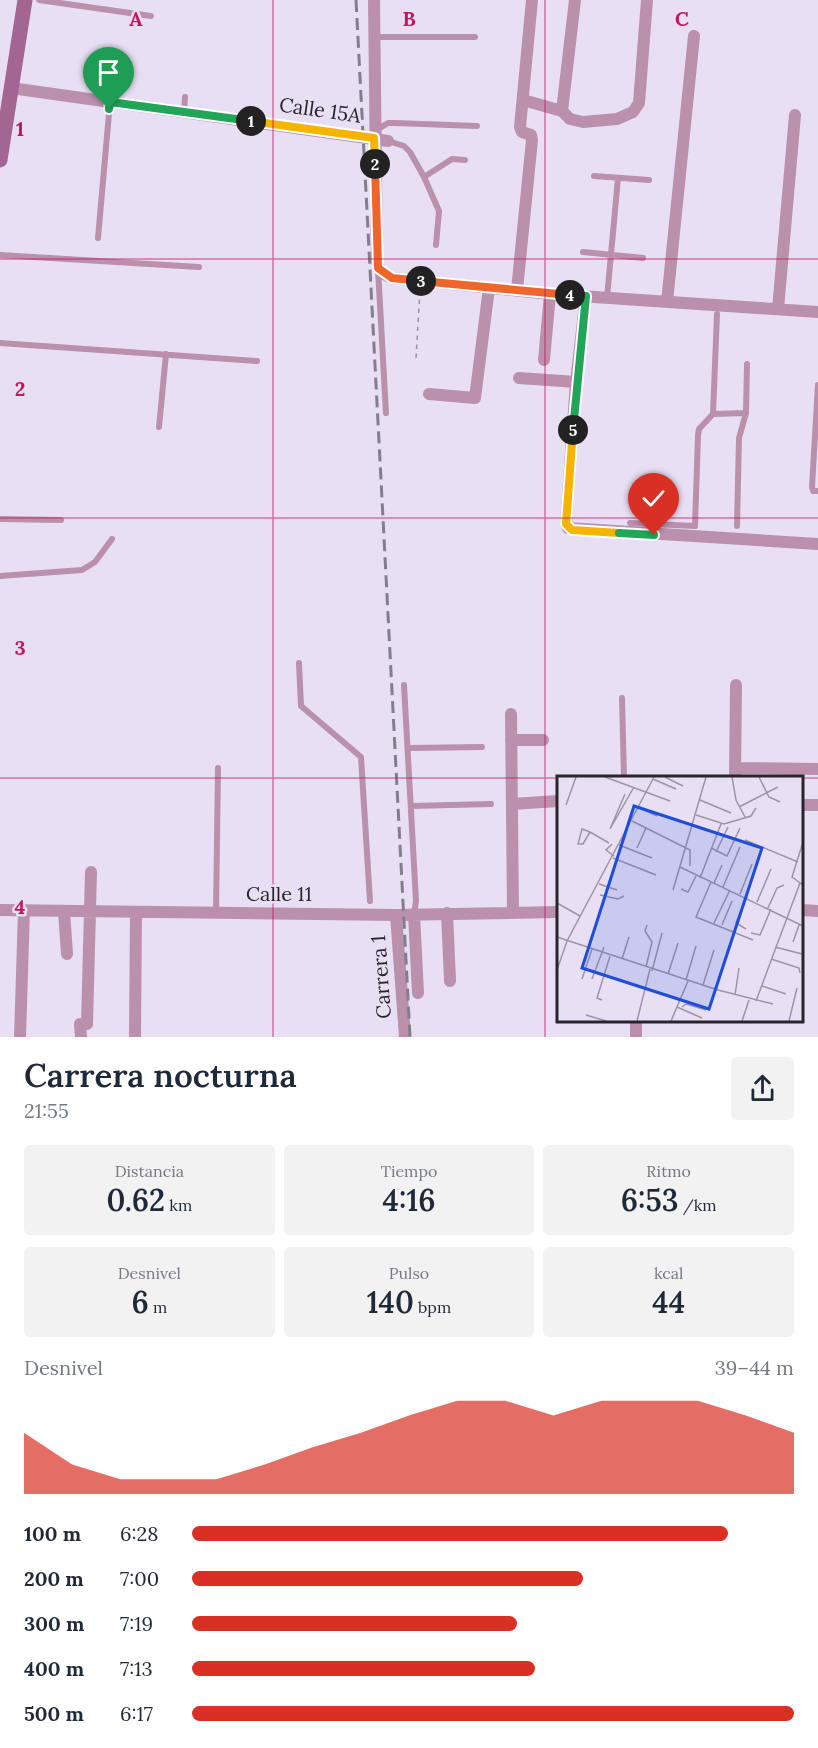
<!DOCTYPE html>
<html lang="es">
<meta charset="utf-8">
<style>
:root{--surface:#fff;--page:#f2f2f3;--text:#1f2937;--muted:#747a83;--accent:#d93025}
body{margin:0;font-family:Lora,serif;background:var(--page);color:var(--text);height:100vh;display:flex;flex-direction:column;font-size:22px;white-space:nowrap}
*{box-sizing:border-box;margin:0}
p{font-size:20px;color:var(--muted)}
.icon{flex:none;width:33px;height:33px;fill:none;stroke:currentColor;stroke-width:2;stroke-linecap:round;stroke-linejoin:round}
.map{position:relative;height:1037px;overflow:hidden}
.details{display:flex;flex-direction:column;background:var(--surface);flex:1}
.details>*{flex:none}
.pin{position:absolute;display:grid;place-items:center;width:51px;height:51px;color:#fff;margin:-62px -26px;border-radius:50% 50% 50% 0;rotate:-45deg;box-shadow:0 0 6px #0007}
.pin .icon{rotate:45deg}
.km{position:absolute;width:30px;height:30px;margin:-15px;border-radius:50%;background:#222;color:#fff;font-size:16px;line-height:30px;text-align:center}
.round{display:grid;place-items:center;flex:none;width:63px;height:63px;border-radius:6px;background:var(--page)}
.overview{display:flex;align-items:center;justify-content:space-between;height:102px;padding:0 24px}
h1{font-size:33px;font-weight:600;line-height:45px}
.figures{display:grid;grid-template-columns:repeat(3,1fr);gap:9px;height:102px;padding:6px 24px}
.figures div{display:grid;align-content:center;border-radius:6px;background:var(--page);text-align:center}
.figures b{font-size:30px;font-weight:600}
.figures small{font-size:16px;font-weight:400}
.figures p{font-size:16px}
.chart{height:168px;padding:12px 24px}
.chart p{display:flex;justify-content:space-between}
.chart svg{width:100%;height:108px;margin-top:6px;fill:var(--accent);opacity:.7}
ul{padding:0 24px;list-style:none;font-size:20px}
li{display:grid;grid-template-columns:96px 72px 1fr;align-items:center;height:45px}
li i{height:15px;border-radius:8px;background:var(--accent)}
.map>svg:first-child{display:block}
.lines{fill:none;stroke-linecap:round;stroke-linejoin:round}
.path{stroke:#9a92a3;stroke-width:1.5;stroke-dasharray:4.5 4.5;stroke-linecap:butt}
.service{stroke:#ba90ad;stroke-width:6}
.minor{stroke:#ba90ad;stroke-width:12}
.secondary{stroke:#a36692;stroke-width:15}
.rail{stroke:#847d8c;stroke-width:3;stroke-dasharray:12 6;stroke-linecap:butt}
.split-1-casing{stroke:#fff;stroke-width:12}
.split-2-casing{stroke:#fff;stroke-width:12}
.split-3-casing{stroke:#fff;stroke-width:12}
.split-4-casing{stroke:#fff;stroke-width:12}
.split-5-casing{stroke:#fff;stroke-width:12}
.split-6-casing{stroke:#fff;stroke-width:12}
.split-7-casing{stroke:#fff;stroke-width:12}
.split-1{stroke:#22a559;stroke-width:8}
.split-2{stroke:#f5b400;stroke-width:8}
.split-3{stroke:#f0652b;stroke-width:8}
.split-4{stroke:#f0652b;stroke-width:8}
.split-5{stroke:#22a559;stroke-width:8}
.split-6{stroke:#f5b400;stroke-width:8}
.split-7{stroke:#22a559;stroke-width:8}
.grid{fill:none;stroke:#c2185b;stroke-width:1.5;stroke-opacity:0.55}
.labels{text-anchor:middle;stroke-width:5;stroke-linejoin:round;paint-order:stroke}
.street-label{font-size:20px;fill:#28242c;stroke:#e9dff5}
.inset-road{fill:none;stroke:#9c94a5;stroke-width:1.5}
.view{fill:#1d4ed8;fill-opacity:0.15;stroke:#1d4ed8;stroke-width:3}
.inset-edge{fill:none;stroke:#28242c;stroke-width:3}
.grid-label{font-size:20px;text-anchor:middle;font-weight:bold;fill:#c2185b;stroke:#e9dff5;stroke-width:5;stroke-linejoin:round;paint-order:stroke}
</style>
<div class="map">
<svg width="818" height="1037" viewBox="0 0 818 1037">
<rect width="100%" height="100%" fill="#e9dff5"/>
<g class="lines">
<path class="path" d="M416,358L420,291"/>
<path class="service" d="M39,0L151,16
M374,37H475
M184,112L185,97
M375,131L388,123H395L477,126
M388,141L404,146L410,152L424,177L439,211L436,245
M594,176L649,180
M424,177L452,159L465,160
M98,238L110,102
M583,252L643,258
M0,255L199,267
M378,269L386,413
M607,298L618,178
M0,343L257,361
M818,385L812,487L813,491H818
M713,414L746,413
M159,427L166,354
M0,519L61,520
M630,523L695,526L698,435L699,429L713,414L717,314
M737,526L739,438L746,413L747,364
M0,576L82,570L95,562L112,539
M299,663L301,706L361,757L370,901
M404,685L416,901L414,914
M622,698L624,777
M409,748L482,747
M412,806L491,804
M216,913L218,768"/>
<path class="minor" d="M374,0L377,261C379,271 382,274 392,278L550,294L818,312
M11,88L388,141
M523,100L562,111L570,119L583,122L617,119L633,112L639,103L647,0
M562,111L575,0
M517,290L532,140L531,135L522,132L520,127L532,0
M586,296L576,382L566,524L568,528L818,544
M667,302L694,36
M778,309L795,115
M544,360L550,294
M519,378L576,382
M429,394L475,398L489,288
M511,714L513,911
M511,740H543
M735,768L818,769
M735,777L736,685
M512,804L558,801
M802,805H818
M0,910L396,915L558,912
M802,910L818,911
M64,911L67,954
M447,913L450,981
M414,914L418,993
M396,915L405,1037
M20,1037L24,910
M81,1037L80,1024H87L91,872
M135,1037L136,912
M636,1037V1020"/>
<path class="secondary" d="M0,160L25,0"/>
<path class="rail" d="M356,0L410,1037"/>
</g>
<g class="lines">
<defs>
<path id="split-1" d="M109,109L110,102L251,121"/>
<path id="split-2" d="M251,121L374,138L375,164"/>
<path id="split-3" d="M375,164L378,268L392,278L421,281"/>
<path id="split-4" d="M421,281L570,295"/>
<path id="split-5" d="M570,295L586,296L573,430"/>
<path id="split-6" d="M573,430L566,524L572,530L619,533"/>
<path id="split-7" d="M619,533L654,535"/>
</defs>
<use href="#split-1" class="split-1-casing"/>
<use href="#split-2" class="split-2-casing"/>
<use href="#split-3" class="split-3-casing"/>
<use href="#split-4" class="split-4-casing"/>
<use href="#split-5" class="split-5-casing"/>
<use href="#split-6" class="split-6-casing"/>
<use href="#split-7" class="split-7-casing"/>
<use href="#split-1" class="split-1"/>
<use href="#split-2" class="split-2"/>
<use href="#split-3" class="split-3"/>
<use href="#split-4" class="split-4"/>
<use href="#split-5" class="split-5"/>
<use href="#split-6" class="split-6"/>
<use href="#split-7" class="split-7"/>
</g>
<path class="grid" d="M273,0V1037M545,0V1037M0,259H818M0,518H818M0,778H558M802,778H818"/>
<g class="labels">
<g class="street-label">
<text transform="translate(320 110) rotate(8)" y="7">Calle 15A</text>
<text x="279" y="901">Calle 11</text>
<text transform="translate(381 977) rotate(-94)" y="7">Carrera 1</text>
</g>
</g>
<g transform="translate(557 776)">
<rect width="246" height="246" fill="#e9dff5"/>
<path class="inset-road" d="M48,1L113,25M108,1L126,10M175,1L179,24L188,41M202,1L212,21L223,26M96,3L119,13M68,18L53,53L77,11M143,24L174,37M9,29L19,1M81,31L100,40M182,31L221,11M139,39L167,48L194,40L199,32M75,45L133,74V90M33,56L26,68H21L25,53L33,56L52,67M188,64L241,86M246,66L235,101L246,109M55,68L49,74L57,80M62,69L95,82M80,72L89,52M154,72L170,80L183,52M159,76L171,51M56,82L99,99M123,91L246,150M143,102L164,48M154,106L139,141L196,164M157,107L165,89M42,108L60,114M166,111L183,71M124,113L131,116L139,100M116,114L149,1M183,118L195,88M43,119L61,123L67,120M200,126L214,93M0,127L23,140M211,132L220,112L227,109M157,147L173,114M165,149L175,125M189,153L179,147L190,121M194,157L203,159L214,133M0,161L161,214L216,228M236,166L242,149M218,171L245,178M65,183L72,161M214,183L242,192L243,197M89,191L95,166L88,155L90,149M0,194L10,165L97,1M95,195L105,157M111,198L121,167M25,203L35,173M35,203L47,171M129,204L139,170M146,209L157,174M205,210L229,218M178,219L182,192M45,224L40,222L53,180M199,225L243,107M120,231L145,242M125,231L129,228L149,234M29,239L49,245M80,245L93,193M114,245L131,205M185,245L192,224M232,245L240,212"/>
<path class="view" d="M77,30L205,72L152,233L25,192Z"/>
<rect width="246" height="246" class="inset-edge"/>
</g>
<g class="grid-label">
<text x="136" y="26">A</text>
<text x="409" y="26">B</text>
<text x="682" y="26">C</text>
<text x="20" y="136">1</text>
<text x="20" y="396">2</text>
<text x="20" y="655">3</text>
<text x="20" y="914">4</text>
</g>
</svg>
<div class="pin" style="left:109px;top:109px;background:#1e9e55"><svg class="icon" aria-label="arrive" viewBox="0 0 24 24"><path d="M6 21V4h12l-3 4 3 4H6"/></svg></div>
<div class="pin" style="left:654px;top:535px;background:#d93025"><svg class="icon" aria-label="check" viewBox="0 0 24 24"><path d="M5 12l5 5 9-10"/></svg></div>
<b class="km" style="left:251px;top:121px">1</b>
<b class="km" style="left:375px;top:164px">2</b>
<b class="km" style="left:421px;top:281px">3</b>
<b class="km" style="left:570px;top:295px">4</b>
<b class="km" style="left:573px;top:430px">5</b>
</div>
<section class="details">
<div class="overview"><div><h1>Carrera nocturna</h1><p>21:55</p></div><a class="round"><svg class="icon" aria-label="share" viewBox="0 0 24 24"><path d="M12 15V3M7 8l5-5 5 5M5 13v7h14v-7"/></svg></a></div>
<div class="figures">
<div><p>Distancia</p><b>0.62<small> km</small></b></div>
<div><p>Tiempo</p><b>4:16</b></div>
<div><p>Ritmo</p><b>6:53<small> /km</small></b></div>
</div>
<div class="figures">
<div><p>Desnivel</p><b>6<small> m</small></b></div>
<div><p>Pulso</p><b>140<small> bpm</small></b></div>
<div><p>kcal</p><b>44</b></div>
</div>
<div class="chart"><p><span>Desnivel</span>39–44 m</p>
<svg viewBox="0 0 160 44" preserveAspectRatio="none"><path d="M0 44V19L10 32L20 38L30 38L40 38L50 32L60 25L70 19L80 12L90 6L100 6L110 12L120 6L130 6L140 6L150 12L160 19V44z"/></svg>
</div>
<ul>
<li><b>100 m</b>6:28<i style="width:89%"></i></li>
<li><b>200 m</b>7:00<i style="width:65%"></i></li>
<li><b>300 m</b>7:19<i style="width:54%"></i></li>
<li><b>400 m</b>7:13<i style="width:57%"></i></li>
<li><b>500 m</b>6:17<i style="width:100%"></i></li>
</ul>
</section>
